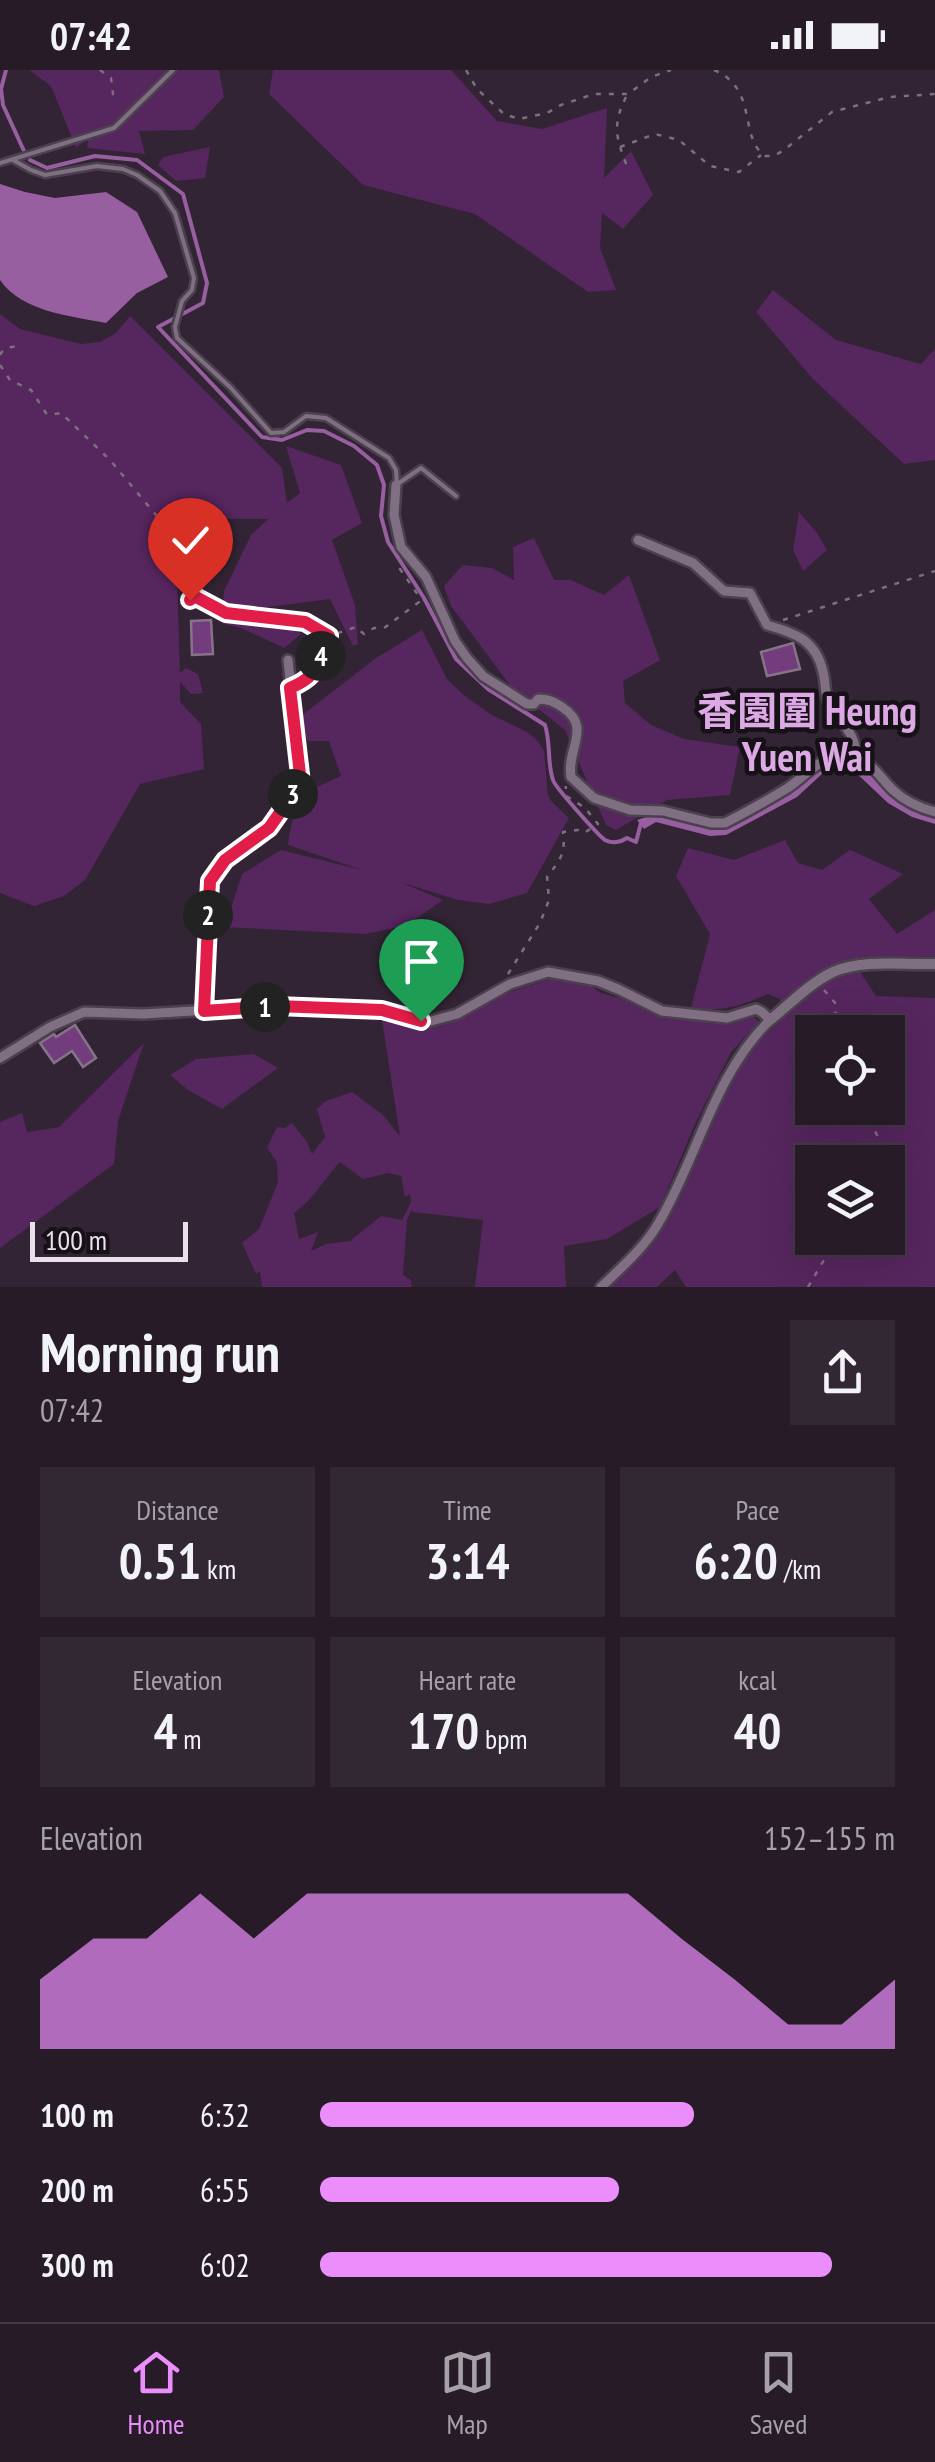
<!DOCTYPE html>
<meta charset="utf-8">
<style>
:root{--surface:#261b27;--page:#322833;--text:#f1f3f6;--muted:#a4a1a7;--line:#423944;--accent:#eb8dfb}
body{margin:0;font-family:"PT Sans Narrow","Noto Sans SC",sans-serif;background:var(--page);color:var(--text);height:100vh;display:flex;flex-direction:column;font-size:38px;white-space:nowrap}
*{box-sizing:border-box;margin:0}
p{font-size:32px;color:var(--muted)}
.icon{flex:none;width:55px;height:55px;fill:none;stroke:currentColor;stroke-width:2;stroke-linecap:round;stroke-linejoin:round}
.map{position:relative;height:1217px;overflow:hidden}
.panel{display:flex;flex-direction:column;background:var(--surface);flex:1}
.panel>*{flex:none}
.controls{position:absolute;left:795px;top:945px;display:grid;gap:20px}
.controls a{display:grid;place-items:center;width:110px;height:110px;border-radius:0px;background:var(--surface);box-shadow:0 10px 40px #0002,0 0 0 2px var(--line);font-size:50px}
.scale{position:absolute;left:30px;bottom:25px;width:158px;box-sizing:border-box;padding-left:10px;border:5px solid #e9e0eb;border-top:0;font-size:28px;line-height:35px;white-space:nowrap;color:#e9e0eb;-webkit-text-stroke:8px #161017;paint-order:stroke}
.pin{position:absolute;display:grid;place-items:center;width:85px;height:85px;color:#fff;margin:-102px -42px;border-radius:50% 50% 50% 0;rotate:-45deg;box-shadow:0 0 10px #0007}
.pin .icon{rotate:45deg}
.km{position:absolute;width:50px;height:50px;margin:-25px;border-radius:50%;background:#222;color:#fff;font-size:28px;line-height:50px;text-align:center}
.round{display:grid;place-items:center;flex:none;width:105px;height:105px;border-radius:0px;background:var(--page)}
.overview{display:flex;align-items:center;justify-content:space-between;height:170px;padding:0 40px}
h1{font-size:55px;font-weight:700;line-height:75px}
.figures{display:grid;grid-template-columns:repeat(3,1fr);gap:15px;height:170px;padding:10px 40px}
.figures div{display:grid;align-content:center;border-radius:0px;background:var(--page);text-align:center}
.figures b{font-size:50px;font-weight:700}
.figures small{font-size:28px;font-weight:400}
.figures p{font-size:28px}
.chart{height:280px;padding:20px 40px}
.chart p{display:flex;justify-content:space-between}
.chart svg{width:100%;height:180px;margin-top:10px;fill:var(--accent);opacity:.7}
ul{padding:0 40px;list-style:none;font-size:32px}
li{display:grid;grid-template-columns:160px 120px 1fr;align-items:center;height:75px}
li i{height:25px;border-radius:12px;background:var(--accent)}
.status{display:flex;justify-content:space-between;align-items:center;height:70px;padding:0 50px;background:var(--surface);direction:ltr}
.status svg{height:28px;fill:currentColor}
.tab-bar{display:flex;justify-content:space-around;align-items:center;height:140px;border-top:2px solid var(--line);background:var(--surface);font-size:28px;color:var(--muted)}
.tab-bar a{display:grid;justify-items:center;gap:5px}
.tab-bar .on{color:var(--accent)}
.map>svg:first-child{display:block}
.green{fill:#56265e;fill-rule:evenodd}
.water{fill:#975fa0}
.lines{fill:none;stroke-linecap:round;stroke-linejoin:round}
.stream{stroke:#975fa0;stroke-width:4}
.building{fill:#733d7d;stroke:#857488;stroke-width:2.5}
.service-casing{stroke:#4b404d;stroke-width:9}
.minor-casing{stroke:#4b404d;stroke-width:14}
.tertiary-casing{stroke:#4b404d;stroke-width:15}
.path{stroke:#7c707e;stroke-width:2.5;stroke-dasharray:5 8;stroke-linecap:butt}
.service{stroke:#806f82;stroke-width:4}
.minor{stroke:#806f82;stroke-width:9}
.tertiary{stroke:#806f82;stroke-width:10}
.route-casing{stroke:#fff;stroke-width:20}
.route{stroke:#e11d48;stroke-width:12}
.labels{text-anchor:middle;stroke-width:9;stroke-linejoin:round;paint-order:stroke}
.quarter-label{font-size:40px;font-weight:bold;fill:#dda9e5;stroke:#161017}
</style>
<div class="status"><b>07:42</b><svg viewBox="0 0 49 12"><path d="M0 12V9h3v3zM5 12V6h3v6zM10 12V3h3v9zM15 12V0h3v12zM26 1h20v11H26zM47 4h2v5h-2z"/></svg></div>
<div class="map">
<svg width="935" height="1217" viewBox="0 0 935 1217">
<rect width="100%" height="100%" fill="#322434"/>
<path class="green" d="M29,0H219L224,27L193,60L139,61L145,84L87,78L89,67L76,78L51,16Z
M273,0H451L497,51L542,59L607,38L604,108L631,81L653,125L623,159L602,143L600,178L616,220L588,222L475,144L363,115L269,24Z
M210,77L205,108L176,111L158,95L163,87Z
M773,220L836,270L921,294L935,279V390L904,394L813,309L756,242Z
M0,244L20,259L81,274L100,272L116,263L130,246L282,398L287,433L300,423L286,376L341,395L362,453L332,470L355,535L358,574L353,576L330,529L260,538L301,564L284,578L241,558L222,553L224,521L251,465L268,449L167,448L177,510L180,603L186,598L198,604L203,623L191,624L180,612V632L201,654L204,699L140,714L85,810L64,826L34,836L0,823Z
M799,442L817,463L827,480L803,501L793,480Z
M534,468L554,510H571L604,525L629,505L660,590L623,611L625,633L651,655L684,669L740,677L730,725L667,730L616,760L606,755L565,660L512,618L451,536L444,516L463,495L492,498L514,510L513,477Z
M422,560L447,609L465,626L492,645L527,662L537,670L544,681L548,725L551,731L569,748L527,823L489,834L458,830L400,812L443,830L417,848L395,858L365,864L225,857L242,804L281,780L362,800L288,775C296,726 297,726 341,706L329,671H307L301,646L376,588Z
M785,770L798,793L822,800L850,780L903,804L869,829L897,864L935,840V886L859,888L860,902L876,926L935,928V1217H686L675,1200L657,1217H610C633,1195 654,1172 670,1145C708,1081 722,997 783,949L780,929L768,924C739,936 723,942 691,938L710,864L676,806L688,778L734,790ZM812,962H888V1038H812ZM812,1092H888V1168H812Z
M550,909L589,914L599,922L615,927L629,928L653,942L729,953L754,947L759,952L731,982L695,1054L660,1137L607,1169L564,1176L566,1217H475L483,1150L413,1142L412,1139L407,1150L403,1205L411,1210L412,1217H262L260,1201L256,1204L242,1173L259,1159L278,1112L277,1092L267,1078L277,1057L285,1058L292,1053L307,1072L312,1084L325,1067L317,1039L326,1031L352,1022L383,1045L400,1066L381,944L406,954L441,956L468,945L504,924ZM340,1092L363,1109L389,1103L401,1106L405,1127L410,1124L411,1132L402,1150L381,1146L350,1171L326,1174L311,1181L318,1162L299,1169L294,1143C313,1130 324,1109 340,1092Z
M144,973L118,1051L114,1094L0,1178V1052L22,1043L27,1062L59,1057Z
M254,984L278,998L222,1039L188,1020L170,1005L196,989Z"/>
<path class="water" d="M0,114L25,122L55,128L106,122L137,142L168,207L137,223L106,253C71,246 22,242 0,210Z
M838,688L854,690L906,733L935,745V754L912,747L888,733L853,700L838,697L823,703L797,727L726,765L710,766L656,752L644,759L637,750C665,739 694,751 722,757L816,697Z"/>
<g class="lines">
<path class="stream" d="M6,0L1,19L3,35L24,81
M30,90L47,98L95,86L137,90L183,124L207,213L203,233L158,257L262,367L282,370L307,360L324,361L354,376L377,395L384,415L381,446L388,472L424,528L456,589L488,619L545,655C551,674 547,692 553,710C554,716 599,766 605,770C612,774 621,772 627,768L636,772L641,753"/>
</g>
<path class="building" d="M211,550L213,584L192,585L191,551Z
M793,573L800,599L767,606L761,582Z
M75,955L96,988L83,997L72,981L54,993L40,973L54,964L56,967Z"/>
<g class="lines">
<defs>
<path id="service" d="M13,90L31,100L45,105L97,96L123,99L137,105L160,121L175,143L194,208L192,220L182,231L175,257L177,268L230,317L271,363L284,362L306,346L326,348L389,388L396,400L397,414
M0,93L114,58L173,0
M396,415L421,398L456,426"/>
<path id="minor" d="M396,415L394,445L401,477L426,507L455,571L467,588L483,606L527,634H534L538,629C548,629 553,631 562,637C593,657 566,679 571,707L594,728L630,740L663,741L711,753H725C745,743 766,731 786,719C811,703 833,669 867,693C877,700 884,712 894,721C905,731 920,738 935,742
M638,470L693,493L724,521L750,523L767,555C795,563 816,570 823,602C826,613 824,622 829,633C842,655 854,660 857,688
M204,941L209,811L225,790L268,759L301,713L288,590
M0,988L50,957L84,942L143,944L276,936L382,941L415,950L431,951L457,944L510,914L548,902L598,911L620,920L662,941L727,948L756,939L762,942L770,950C713,1006 698,1087 658,1154C644,1178 621,1198 601,1217"/>
<path id="tertiary" d="M770,950C790,934 810,913 833,902C863,889 903,895 935,894"/>
</defs>
<use href="#service" class="service-casing"/>
<use href="#minor" class="minor-casing"/>
<use href="#tertiary" class="tertiary-casing"/>
<path class="path" d="M100,0L111,8L114,32
M466,0L477,19L504,44L519,49L547,43L561,35L594,24H628L651,7L671,0
M714,0C759,19 738,67 765,86H774L784,80L832,42L890,27L935,24
M626,27C612,55 616,68 627,96
M620,77L655,64L679,70L710,96L739,102L761,85
M0,285C3,278 10,276 17,277
M0,295L10,310L31,320L46,343L49,345L61,343L110,390L161,451L181,499L187,504L190,530L194,526L226,543L305,552L329,566
M783,550L935,501
M301,613C320,604 320,582 329,566L356,557L364,564L374,558H384L419,532L418,525L400,499L403,497
M508,904L540,853L549,830L547,806C560,792 566,782 563,762L578,760L584,763L598,754L585,738L565,725L566,716
M824,920L836,934L834,962
M864,1038L890,1092L888,1094
M808,1217L837,1168"/>
<use href="#service" class="service"/>
<use href="#minor" class="minor"/>
<use href="#tertiary" class="tertiary"/>
</g>
<g class="lines">
<defs>
<path id="route" d="M190,530L194,526L226,543L305,552L329,566C314,593 323,604 290,618L301,713L269,758L225,790L210,811L204,941L276,936L382,940L421,951"/>
</defs>
<use href="#route" class="route-casing"/>
<use href="#route" class="route"/>
</g>
<g class="labels">
<g class="quarter-label">
<text x="807" y="655">香園圍 Heung<tspan x="807" dy="46">Yuen Wai</tspan></text>
</g>
</g>
</svg>
<div class="controls">
<a><svg class="icon" aria-label="locate" viewBox="0 0 24 24"><circle cx="12" cy="12" r="6"/><path d="M12 2v4M12 18v4M2 12h4M18 12h4"/></svg></a>
<a><svg class="icon" aria-label="layers" viewBox="0 0 24 24"><path d="M12 4l9 5-9 5-9-5zM3 14l9 5 9-5"/></svg></a>
</div>
<div class="scale">100 m</div>
<div class="pin" style="left:421px;top:951px;background:#1e9e55"><svg class="icon" aria-label="arrive" viewBox="0 0 24 24"><path d="M6 21V4h12l-3 4 3 4H6"/></svg></div>
<div class="pin" style="left:190px;top:530px;background:#d93025"><svg class="icon" aria-label="check" viewBox="0 0 24 24"><path d="M5 12l5 5 9-10"/></svg></div>
<b class="km" style="left:265px;top:937px">1</b>
<b class="km" style="left:208px;top:845px">2</b>
<b class="km" style="left:293px;top:724px">3</b>
<b class="km" style="left:321px;top:586px">4</b>
</div>
<section class="panel">
<div class="overview"><div><h1>Morning run</h1><p>07:42</p></div><a class="round"><svg class="icon" aria-label="share" viewBox="0 0 24 24"><path d="M12 15V3M7 8l5-5 5 5M5 13v7h14v-7"/></svg></a></div>
<div class="figures">
<div><p>Distance</p><b>0.51<small> km</small></b></div>
<div><p>Time</p><b>3:14</b></div>
<div><p>Pace</p><b>6:20<small> /km</small></b></div>
</div>
<div class="figures">
<div><p>Elevation</p><b>4<small> m</small></b></div>
<div><p>Heart rate</p><b>170<small> bpm</small></b></div>
<div><p>kcal</p><b>40</b></div>
</div>
<div class="chart"><p><span>Elevation</span>152–155 m</p>
<svg viewBox="0 0 160 44" preserveAspectRatio="none"><path d="M0 44V27L10 17L20 17L30 6L40 17L50 6L60 6L70 6L80 6L90 6L100 6L110 6L120 17L130 27L140 38L150 38L160 27V44z"/></svg>
</div>
<ul>
<li><b>100 m</b>6:32<i style="width:65%"></i></li>
<li><b>200 m</b>6:55<i style="width:52%"></i></li>
<li><b>300 m</b>6:02<i style="width:89%"></i></li>
</ul>
</section>
<nav class="tab-bar">
<a class="on"><svg class="icon" aria-label="home" viewBox="0 0 24 24"><path d="M3 11l9-7 9 7M6 9v11h12V9"/></svg>Home</a>
<a><svg class="icon" aria-label="map" viewBox="0 0 24 24"><path d="M3 6l6-2 6 2 6-2v14l-6 2-6-2-6 2zM9 4v14M15 6v14"/></svg>Map</a>
<a><svg class="icon" aria-label="saved" viewBox="0 0 24 24"><path d="M7 4h10v16l-5-4-5 4z"/></svg>Saved</a>
</nav>
